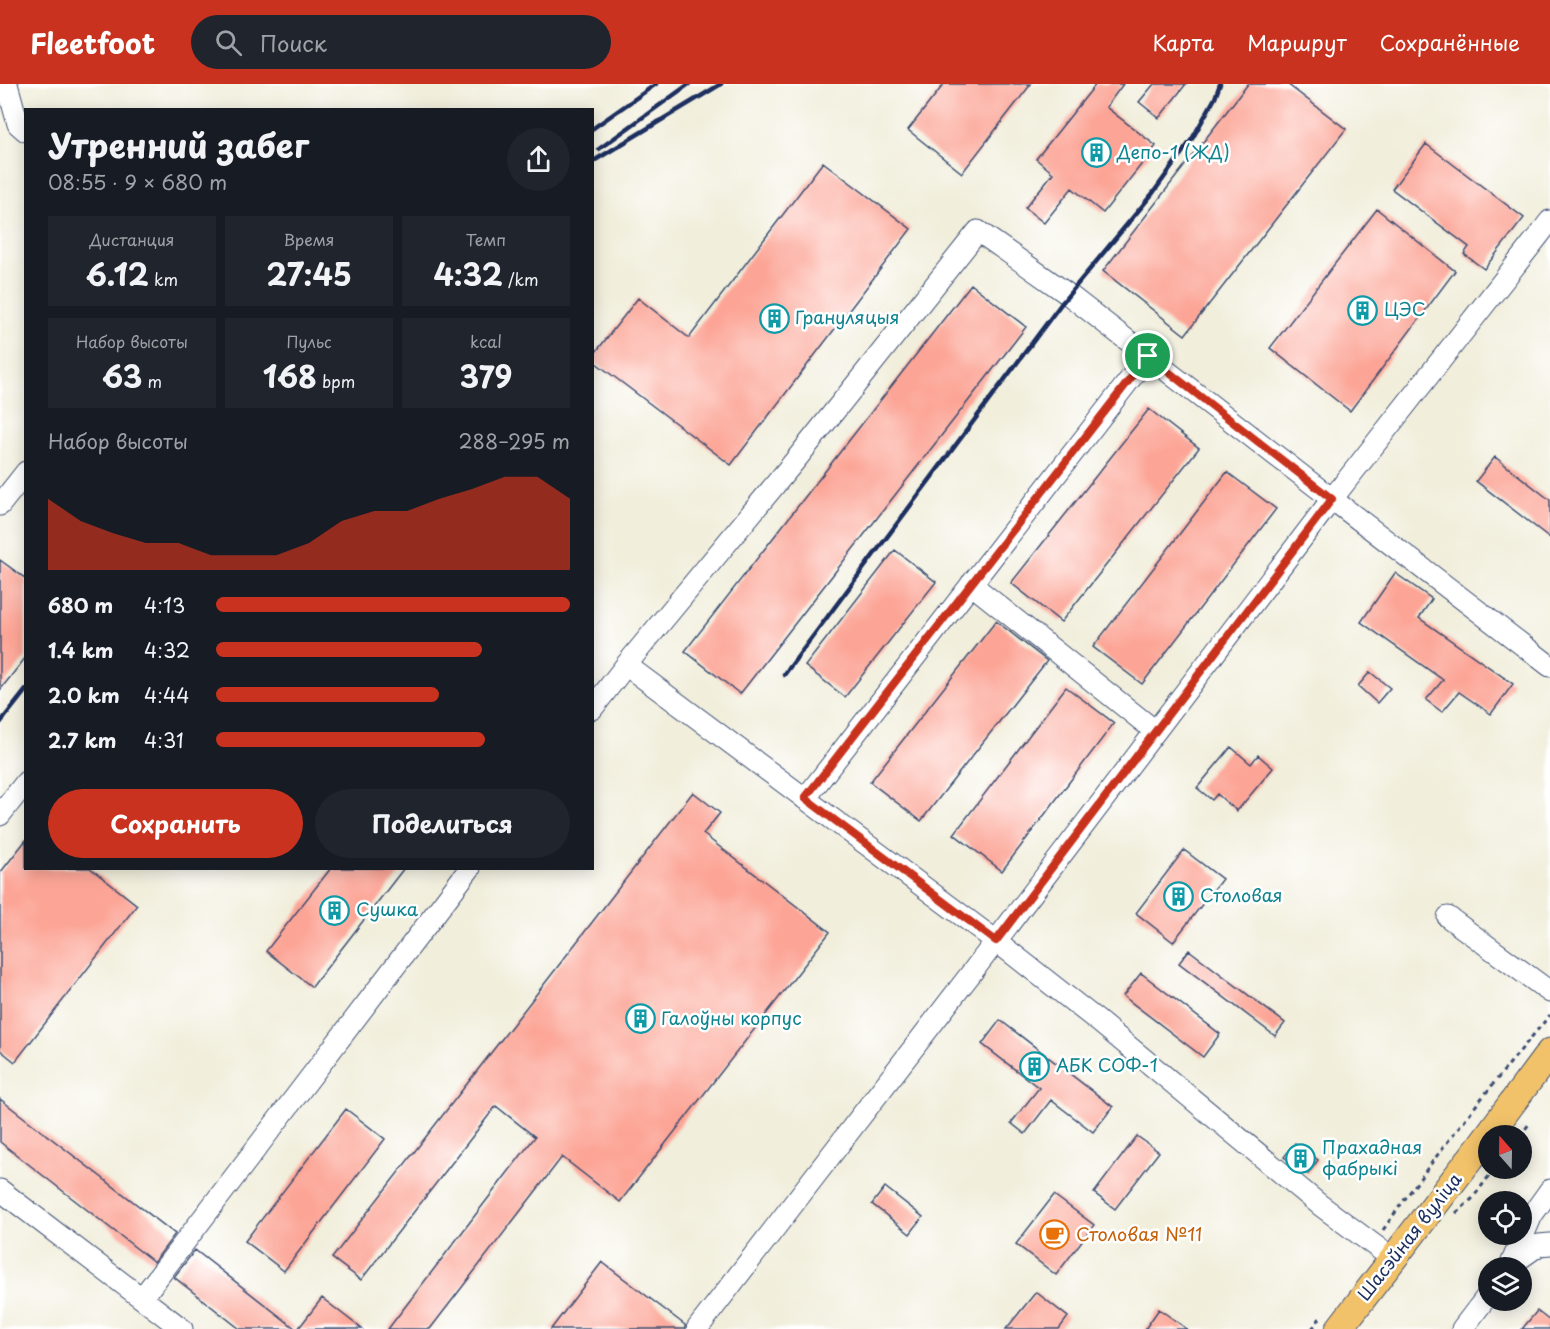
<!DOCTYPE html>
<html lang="ru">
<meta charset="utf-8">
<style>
:root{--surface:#171b24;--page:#20242c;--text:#f1f3f6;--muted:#9ea1a6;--accent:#c8321e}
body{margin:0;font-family:"Playpen Sans",sans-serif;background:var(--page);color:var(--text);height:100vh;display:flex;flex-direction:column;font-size:22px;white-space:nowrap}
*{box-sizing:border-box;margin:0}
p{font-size:20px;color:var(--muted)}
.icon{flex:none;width:33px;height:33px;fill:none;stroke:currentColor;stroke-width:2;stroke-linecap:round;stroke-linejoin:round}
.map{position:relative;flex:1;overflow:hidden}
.sheet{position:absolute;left:24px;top:24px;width:570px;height:762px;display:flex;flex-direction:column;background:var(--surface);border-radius:0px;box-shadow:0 3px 15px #0003}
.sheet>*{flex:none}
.needle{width:39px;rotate:340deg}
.tools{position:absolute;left:1478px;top:1041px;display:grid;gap:12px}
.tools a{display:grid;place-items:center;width:54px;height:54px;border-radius:50%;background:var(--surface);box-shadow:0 3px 15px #0003;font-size:30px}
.pin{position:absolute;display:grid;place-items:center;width:51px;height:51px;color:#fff;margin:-26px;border:3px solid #fff;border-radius:50%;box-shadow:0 2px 6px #0007}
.round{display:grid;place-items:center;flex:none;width:63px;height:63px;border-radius:32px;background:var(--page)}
.headline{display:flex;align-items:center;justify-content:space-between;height:102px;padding:0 24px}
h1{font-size:33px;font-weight:700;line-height:45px}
.stats{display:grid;grid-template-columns:repeat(3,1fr);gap:9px;height:102px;padding:6px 24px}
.stats div{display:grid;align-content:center;border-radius:0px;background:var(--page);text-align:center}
.stats b{font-size:30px;font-weight:700}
.stats small{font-size:16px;font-weight:400}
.stats p{font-size:16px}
.chart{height:168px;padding:12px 24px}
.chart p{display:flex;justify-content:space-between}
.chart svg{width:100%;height:108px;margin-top:6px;fill:var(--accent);opacity:.7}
.button{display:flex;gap:12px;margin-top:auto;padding:12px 24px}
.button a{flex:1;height:69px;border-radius:36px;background:var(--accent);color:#fff;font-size:24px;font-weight:700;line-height:69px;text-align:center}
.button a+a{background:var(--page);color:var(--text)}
ul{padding:0 24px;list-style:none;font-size:20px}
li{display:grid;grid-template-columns:96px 72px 1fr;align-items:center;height:45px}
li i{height:15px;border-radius:8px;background:var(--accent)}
header{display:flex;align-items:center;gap:36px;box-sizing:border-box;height:84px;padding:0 30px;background:var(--accent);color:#fff}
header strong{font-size:28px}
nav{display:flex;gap:33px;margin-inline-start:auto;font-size:21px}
.search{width:420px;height:54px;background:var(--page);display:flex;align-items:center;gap:15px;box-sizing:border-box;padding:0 21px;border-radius:33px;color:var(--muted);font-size:22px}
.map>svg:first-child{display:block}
.building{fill:#fca596}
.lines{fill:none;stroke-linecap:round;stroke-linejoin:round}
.minor-casing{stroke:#3b4c71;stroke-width:23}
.major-casing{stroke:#3b4c71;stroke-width:29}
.path{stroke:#3b4c71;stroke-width:3;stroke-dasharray:4.5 4.5;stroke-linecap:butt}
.minor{stroke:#fff;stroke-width:21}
.major{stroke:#f2c26a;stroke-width:27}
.rail{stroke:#1b2f5e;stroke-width:4.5}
.route-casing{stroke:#fff;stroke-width:12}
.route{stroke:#c8321e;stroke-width:8}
.labels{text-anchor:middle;stroke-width:5;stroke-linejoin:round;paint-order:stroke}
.culture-label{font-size:18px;fill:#0d838f;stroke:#fff;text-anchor:start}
.food-label{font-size:18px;fill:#c56008;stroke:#fff;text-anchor:start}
.street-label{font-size:18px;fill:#1b2f5e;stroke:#fff}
</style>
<header>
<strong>Fleetfoot</strong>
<div class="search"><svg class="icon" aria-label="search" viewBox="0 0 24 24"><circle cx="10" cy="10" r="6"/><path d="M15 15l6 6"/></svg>Поиск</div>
<nav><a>Карта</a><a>Маршрут</a><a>Сохранённые</a></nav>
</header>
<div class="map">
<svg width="1550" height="1245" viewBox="0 0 1550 1245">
<rect width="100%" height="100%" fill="#fff"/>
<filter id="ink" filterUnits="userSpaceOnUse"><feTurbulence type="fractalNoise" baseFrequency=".0167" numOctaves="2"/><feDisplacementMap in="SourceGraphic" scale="12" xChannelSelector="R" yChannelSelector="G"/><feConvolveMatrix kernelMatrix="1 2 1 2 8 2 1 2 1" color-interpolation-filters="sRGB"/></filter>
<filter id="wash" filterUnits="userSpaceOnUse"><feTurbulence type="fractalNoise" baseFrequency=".008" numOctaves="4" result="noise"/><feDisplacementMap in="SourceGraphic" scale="24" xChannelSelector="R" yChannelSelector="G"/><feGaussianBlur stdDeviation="1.35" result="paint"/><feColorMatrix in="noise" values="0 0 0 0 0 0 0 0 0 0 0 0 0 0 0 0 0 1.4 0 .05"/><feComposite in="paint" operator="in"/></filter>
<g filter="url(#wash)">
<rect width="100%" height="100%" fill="#f1eedb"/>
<g id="blocks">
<path class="building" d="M944,0H1031L962,89L908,46Z
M1096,0H1123L1106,23L1156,62L1103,129L1072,104L1044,139L1025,124L1053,89L1036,75Z
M1154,0H1186L1159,34L1139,18Z
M1248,0H1287L1346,45L1185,251L1103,187Z
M1426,60L1524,134L1484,185L1464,170L1469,163L1392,105Z
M823,78L911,145L731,381L592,276V273L638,214L689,254Z
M1377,125L1455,187L1350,327L1270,264Z
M971,200L1026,243L740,610L685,567Z
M1149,325L1199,364L1061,538L1011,499Z
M1495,373L1550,416V454L1476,397Z
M1227,388L1276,425L1142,600L1093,563Z
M895,466L936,498L845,613L805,582Z
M0,476L26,495V573L0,606Z
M1395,489L1432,515L1419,534L1513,600L1491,630L1459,608L1442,628L1426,616L1443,596L1361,538Z
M996,537L1047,577L921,737L870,698Z
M1370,588L1390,604L1377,619L1358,602Z
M1066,603L1114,639L1002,787L954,750Z
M1231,663L1251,680L1258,671L1273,684L1237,727L1217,710L1212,716L1197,704Z
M693,708L720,729L703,750L830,848L620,1118L562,1073L430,1245H388L535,1053L496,1022L361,1196L332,1174Z
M26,756V784H90L137,821L15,978L0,966V789Z
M1184,766L1222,795L1173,858L1136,829Z
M331,784H404L312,903L266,867Z
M1189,866L1285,939L1275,952L1179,879Z
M1141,889L1220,950L1203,973L1123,912Z
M1000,936L1113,1023L1093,1048L1051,1016L1025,1050L1011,1039L1039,1004L982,960Z
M0,1015L175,1150L154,1178L0,1058Z
M346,1025L385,1055L284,1187L245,1157Z
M1137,1052L1159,1068L1115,1125L1094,1109Z
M1295,1059L1318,1076L1308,1090L1284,1073Z
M885,1103L923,1133L910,1150L872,1120Z
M1054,1111L1094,1141L1056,1191L1016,1160Z
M195,1166L296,1245H240L174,1193Z
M602,1178L685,1241V1245H551Z
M1036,1208L1068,1233L1059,1245H1006Z
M322,1214L362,1245H298Z
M1159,1225L1187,1245H1145Z
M1537,1227L1550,1237V1245H1522Z"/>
</g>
</g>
<g filter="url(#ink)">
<use href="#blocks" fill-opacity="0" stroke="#3b4c71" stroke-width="1.5"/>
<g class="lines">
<defs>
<path id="minor" d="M7,0L18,40L26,47
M1550,137L1332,415L1550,582
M0,421L26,388
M971,500L1155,647
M592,625L626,581
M805,715L1148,272
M0,731L26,698
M1448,833L1550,908
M0,1106L182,1245
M1511,1180L1532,1131L1550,1106
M1512,1180L1539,1161L1550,1160
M142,1214L470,784
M697,1245L996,857L1332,415L1069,211L978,147L798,373L626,581L996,857L1098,937L1320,1121L1393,1175
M1462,1245L1488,1211"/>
<path id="major" d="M1339,1245L1480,1062L1550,968"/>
</defs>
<use href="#minor" class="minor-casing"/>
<use href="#major" class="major-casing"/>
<path class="path" d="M1520,1052L1529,1040
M1456,1129L1472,1115L1495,1084
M1383,1146C1435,1071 1492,1000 1550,931
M1312,1245L1320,1234"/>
<use href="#minor" class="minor"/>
<use href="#major" class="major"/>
<path class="rail" d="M592,45L656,0
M599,65L689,0
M592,78L721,0
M784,591L1061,220L1153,109L1192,55L1215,14L1220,0
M0,639L26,606"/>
</g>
</g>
<g class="lines" filter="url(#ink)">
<defs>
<path id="route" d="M1148,272L1332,415L996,857L805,714Z"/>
</defs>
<use href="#route" class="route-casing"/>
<use href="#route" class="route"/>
</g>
<defs>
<symbol id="building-ring" viewBox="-11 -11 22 22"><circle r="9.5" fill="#fff" stroke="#0f9aa8" stroke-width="1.5"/><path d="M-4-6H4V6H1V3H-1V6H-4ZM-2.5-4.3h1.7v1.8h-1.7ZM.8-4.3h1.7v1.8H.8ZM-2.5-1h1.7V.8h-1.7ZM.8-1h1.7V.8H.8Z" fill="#0f9aa8"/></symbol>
<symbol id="cafe-ring" viewBox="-11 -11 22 22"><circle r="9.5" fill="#fff" stroke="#e8710a" stroke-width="1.5"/><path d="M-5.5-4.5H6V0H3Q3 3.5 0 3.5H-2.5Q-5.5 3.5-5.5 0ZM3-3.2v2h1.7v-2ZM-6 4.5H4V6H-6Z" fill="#e8710a"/></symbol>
</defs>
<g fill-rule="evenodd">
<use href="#building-ring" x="1080" y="52" width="33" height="33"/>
<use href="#building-ring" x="1346" y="210" width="33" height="33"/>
<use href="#building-ring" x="758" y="218" width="33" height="33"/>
<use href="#building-ring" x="1162" y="796" width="33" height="33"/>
<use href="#building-ring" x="318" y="810" width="33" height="33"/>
<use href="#building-ring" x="624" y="918" width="33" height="33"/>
<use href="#building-ring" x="1018" y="966" width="33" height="33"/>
<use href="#building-ring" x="1284" y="1058" width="33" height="33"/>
<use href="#cafe-ring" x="1038" y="1134" width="33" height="33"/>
</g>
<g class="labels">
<g class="culture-label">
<text x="1117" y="75">Депо-1 (ЖД)</text>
<text x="1384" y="232">ЦЭС</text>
<text x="795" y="240">Грануляцыя</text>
<text x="1200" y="818">Столовая</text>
<text x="356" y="832">Сушка</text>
<text x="661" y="941">Галоўны корпус</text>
<text x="1056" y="988">АБК СОФ-1</text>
<text x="1322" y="1070">Прахадная<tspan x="1322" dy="21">фабрыкі</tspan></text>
</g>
<g class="food-label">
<text x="1076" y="1157">Столовая №11</text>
</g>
<g class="street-label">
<text transform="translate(1410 1153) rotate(-52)" y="6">Шасэйная вуліца</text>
</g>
</g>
</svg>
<div class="tools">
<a><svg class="needle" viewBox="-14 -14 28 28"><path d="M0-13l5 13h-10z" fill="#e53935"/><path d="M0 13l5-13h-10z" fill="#9ea1a6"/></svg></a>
<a><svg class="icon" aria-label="locate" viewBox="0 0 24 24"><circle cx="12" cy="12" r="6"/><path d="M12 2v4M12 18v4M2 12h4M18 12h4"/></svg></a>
<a><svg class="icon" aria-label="layers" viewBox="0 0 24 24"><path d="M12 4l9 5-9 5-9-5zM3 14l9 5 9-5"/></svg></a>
</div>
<div class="pin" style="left:1148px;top:272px;background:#1e9e55"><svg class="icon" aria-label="arrive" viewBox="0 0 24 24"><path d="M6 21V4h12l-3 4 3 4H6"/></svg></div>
<section class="sheet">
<div class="headline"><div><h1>Утренний забег</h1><p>08:55 · 9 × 680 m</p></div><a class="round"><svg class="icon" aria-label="share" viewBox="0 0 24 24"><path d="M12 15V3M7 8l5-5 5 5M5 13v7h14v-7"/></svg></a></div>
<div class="stats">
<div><p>Дистанция</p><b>6.12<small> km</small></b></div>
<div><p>Время</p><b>27:45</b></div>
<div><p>Темп</p><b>4:32<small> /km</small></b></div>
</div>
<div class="stats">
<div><p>Набор высоты</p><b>63<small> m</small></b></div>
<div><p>Пульс</p><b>168<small> bpm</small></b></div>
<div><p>kcal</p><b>379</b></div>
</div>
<div class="chart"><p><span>Набор высоты</span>288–295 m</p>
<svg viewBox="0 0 160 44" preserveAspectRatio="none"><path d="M0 44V15L10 24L20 29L30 33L40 33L50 38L60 38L70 38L80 33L90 24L100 20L110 20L120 15L130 11L140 6L150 6L160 15V44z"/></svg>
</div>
<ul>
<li><b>680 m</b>4:13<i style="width:100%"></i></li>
<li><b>1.4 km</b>4:32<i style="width:75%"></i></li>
<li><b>2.0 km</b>4:44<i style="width:63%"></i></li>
<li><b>2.7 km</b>4:31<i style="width:76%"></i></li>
</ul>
<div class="button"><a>Сохранить</a><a>Поделиться</a></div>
</section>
</div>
